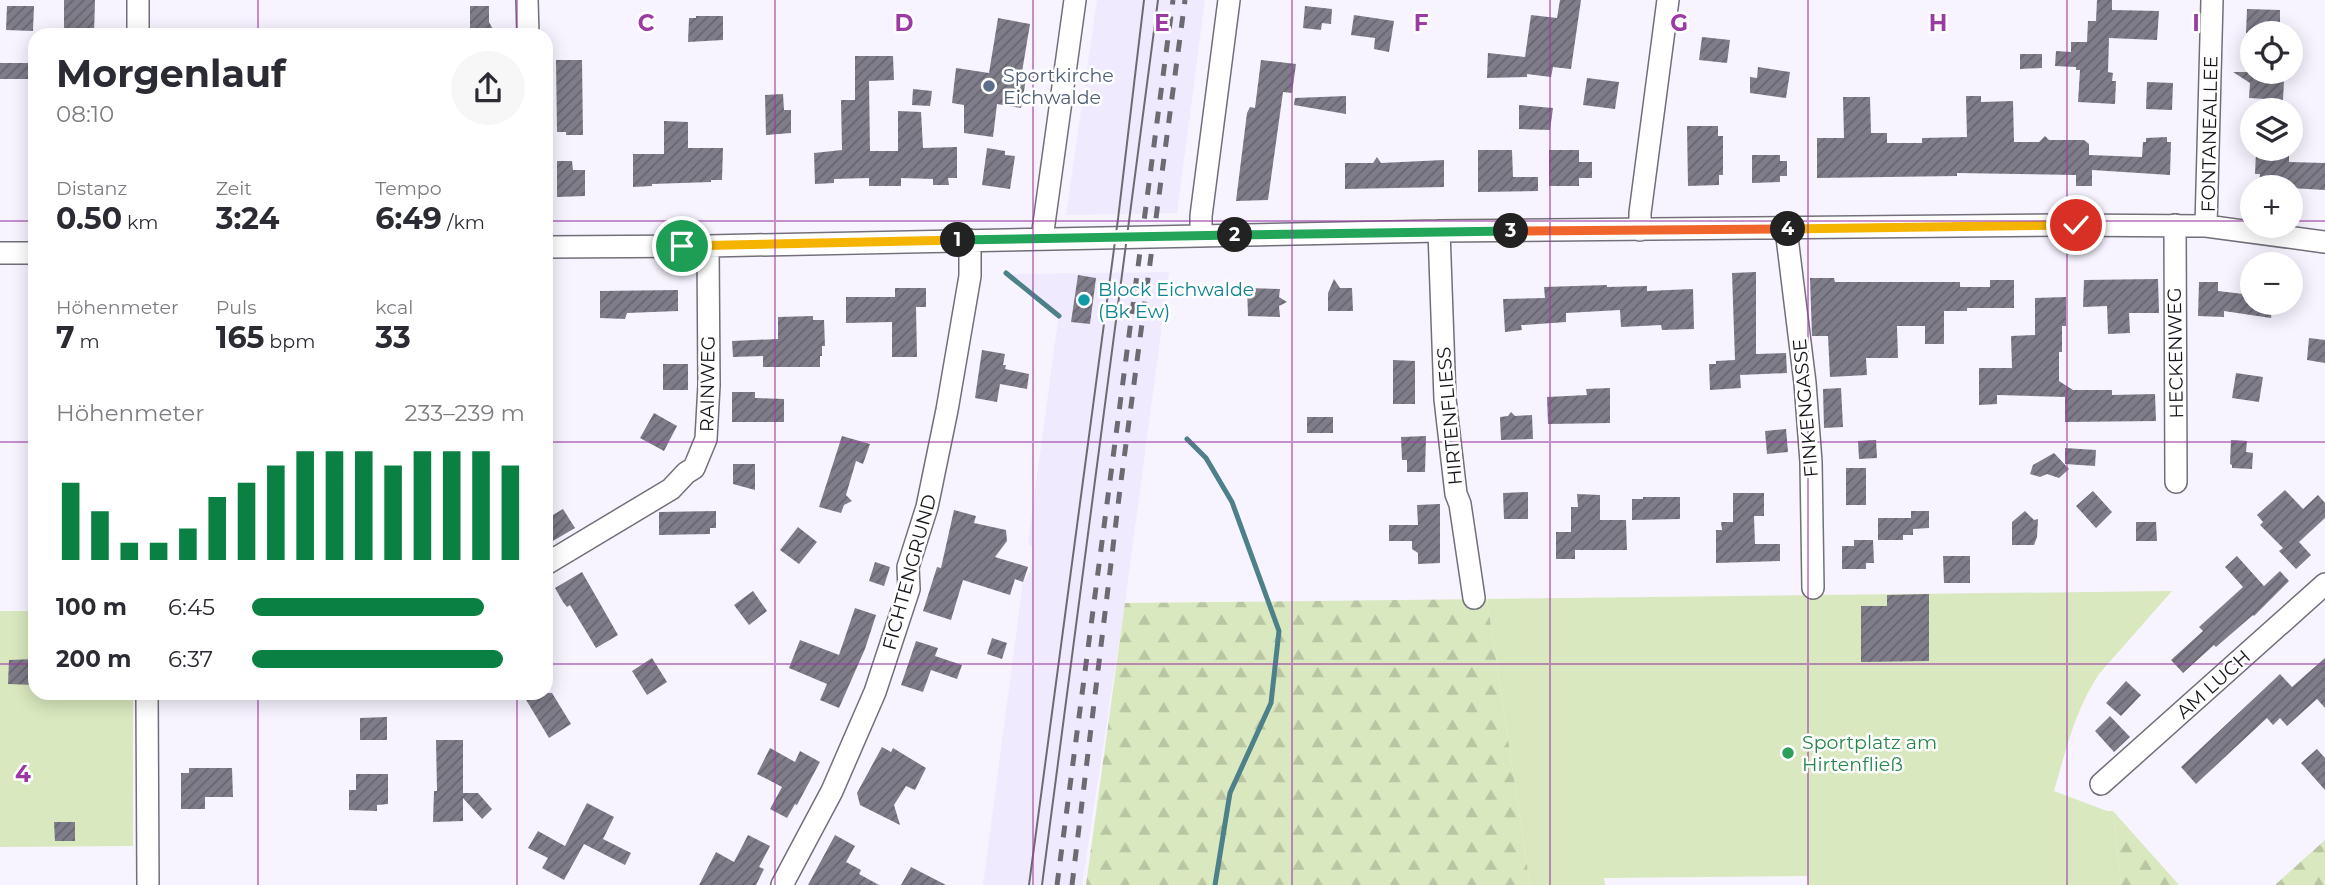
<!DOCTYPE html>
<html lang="de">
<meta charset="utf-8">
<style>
:root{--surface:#fff;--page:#f7f7f7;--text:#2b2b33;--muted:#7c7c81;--accent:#0b8043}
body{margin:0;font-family:Montserrat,sans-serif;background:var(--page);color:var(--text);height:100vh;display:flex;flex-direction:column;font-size:26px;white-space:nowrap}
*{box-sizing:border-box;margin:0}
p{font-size:23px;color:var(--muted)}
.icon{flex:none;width:38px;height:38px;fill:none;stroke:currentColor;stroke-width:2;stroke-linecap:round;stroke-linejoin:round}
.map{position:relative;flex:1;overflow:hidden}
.side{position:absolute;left:28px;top:28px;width:525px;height:672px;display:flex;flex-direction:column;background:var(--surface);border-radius:21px;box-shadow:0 4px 18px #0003}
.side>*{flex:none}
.buttons{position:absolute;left:2240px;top:21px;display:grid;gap:14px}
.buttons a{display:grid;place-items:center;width:63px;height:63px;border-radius:50%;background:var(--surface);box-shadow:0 4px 18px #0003;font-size:35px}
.pin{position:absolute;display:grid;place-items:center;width:60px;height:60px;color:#fff;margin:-30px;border:4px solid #fff;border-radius:50%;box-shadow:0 2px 7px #0007}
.km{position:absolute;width:35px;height:35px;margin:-18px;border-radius:50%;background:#222;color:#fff;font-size:19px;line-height:35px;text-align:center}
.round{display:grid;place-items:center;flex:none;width:74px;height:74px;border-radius:37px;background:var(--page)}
.head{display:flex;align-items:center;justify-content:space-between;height:119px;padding:0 28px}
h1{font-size:38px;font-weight:700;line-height:52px}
.figures{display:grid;grid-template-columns:repeat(3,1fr);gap:10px;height:119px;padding:7px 28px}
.figures div{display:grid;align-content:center}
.figures b{font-size:30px;font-weight:700}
.figures small{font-size:19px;font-weight:400}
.figures p{font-size:19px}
.chart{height:196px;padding:14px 28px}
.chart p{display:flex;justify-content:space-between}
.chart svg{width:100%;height:126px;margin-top:7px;stroke:var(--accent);stroke-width:6}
ul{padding:0 28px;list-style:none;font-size:23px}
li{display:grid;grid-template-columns:112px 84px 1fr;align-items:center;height:52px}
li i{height:18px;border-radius:9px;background:var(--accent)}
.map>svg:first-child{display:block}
.built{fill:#f0eafe}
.green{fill:#d9e8be}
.forest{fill:url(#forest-firs)}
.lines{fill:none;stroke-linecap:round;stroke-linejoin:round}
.stream{stroke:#4e808a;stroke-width:5}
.building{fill:url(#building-hatch)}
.minor-casing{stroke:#726f7a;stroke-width:24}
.minor{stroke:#fff;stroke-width:21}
.tram{stroke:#6d6b72;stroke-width:2}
.rail{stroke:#6d6b72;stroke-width:5;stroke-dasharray:12 12;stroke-linecap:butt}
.split-1-casing{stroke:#fff;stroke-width:14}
.split-2-casing{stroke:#fff;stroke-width:14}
.split-3-casing{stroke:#fff;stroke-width:14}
.split-4-casing{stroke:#fff;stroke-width:14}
.split-5-casing{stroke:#fff;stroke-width:14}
.split-1{stroke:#f5b400;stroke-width:9}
.split-2{stroke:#22a559;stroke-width:9}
.split-3{stroke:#22a559;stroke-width:9}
.split-4{stroke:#f0652b;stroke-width:9}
.split-5{stroke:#f5b400;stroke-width:9}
.grid{fill:none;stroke:#9b3aa2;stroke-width:2;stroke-opacity:0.55}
.service-dot{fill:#5c6f8a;stroke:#fff;stroke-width:2.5}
.culture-dot{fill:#0f9aa8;stroke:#fff;stroke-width:2.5}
.leisure-dot{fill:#2e9e5b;stroke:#fff;stroke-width:2.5}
.labels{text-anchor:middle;stroke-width:5;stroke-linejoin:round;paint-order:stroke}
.service-label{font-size:19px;fill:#4e5e75;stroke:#fff;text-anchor:start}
.street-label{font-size:19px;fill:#18161b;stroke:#fff}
.culture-label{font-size:19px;fill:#0d838f;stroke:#fff;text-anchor:start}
.leisure-label{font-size:19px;fill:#27864d;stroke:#fff;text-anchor:start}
.grid-label{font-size:23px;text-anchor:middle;font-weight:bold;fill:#9b3aa2;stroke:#fff;stroke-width:5;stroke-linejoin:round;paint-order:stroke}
</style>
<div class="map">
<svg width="2325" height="885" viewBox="0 0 2325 885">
<defs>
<pattern id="forest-firs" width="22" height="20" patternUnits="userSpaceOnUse" patternTransform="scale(1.75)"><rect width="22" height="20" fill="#d9e8be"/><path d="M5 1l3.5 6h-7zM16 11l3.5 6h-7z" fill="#bac6a3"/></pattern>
<pattern id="building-hatch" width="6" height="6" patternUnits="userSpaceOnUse" patternTransform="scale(1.75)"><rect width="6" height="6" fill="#7e7d89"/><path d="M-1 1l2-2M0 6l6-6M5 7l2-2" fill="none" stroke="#66656f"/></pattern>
</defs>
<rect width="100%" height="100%" fill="#f7f4ff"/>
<path class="built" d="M1097,0H1205L1177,213L1066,215Z
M1169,272L1125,603L1082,885H983L1023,582L1031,571L1033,549L1028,543L1059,313L1011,274Z"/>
<path class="green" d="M2172,591L2099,674C2075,710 2066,750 2054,791L2107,811H2113L2121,885H1808L1807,876L1604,878L1605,885H1530L1487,599Z
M0,611H35V693H133V846L0,847Z"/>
<path class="forest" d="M1487,599L1530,885H1086L1125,603Z
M2113,811L2179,885H2121Z
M2325,840V885H2275Z"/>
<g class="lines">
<path class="stream" d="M1006,273L1059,316
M1187,439L1206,458L1232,502L1279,631L1271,703L1230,793L1215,885"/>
</g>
<path class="building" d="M64,0H95L94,35H64Z
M1560,0H1581L1571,69L1553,67L1551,77L1527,74V77L1487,78L1488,53L1525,57L1531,15L1557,18Z
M2097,0H2112V10L2159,11L2157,40L2109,38L2108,72L2113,73L2112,81H2116L2115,104L2078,102L2080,70H2076V67L2055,66L2056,51L2071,52V42H2087L2088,21H2096Z
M7,6H34L33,31L6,30Z
M470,6H489V22L495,33H470Z
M1305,6L1332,9L1331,24L1322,23L1321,30L1303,28Z
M2247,9L2280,10V33H2246Z
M1354,15L1394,21L1389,52L1374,49L1375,38L1351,35Z
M696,16H723V40L688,42L689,18H696Z
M998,18L1030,24L1021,78L1026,79L1021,108L997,104L993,137L964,133V105L952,103L956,68L989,73Z
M1702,37L1730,40L1727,63L1699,60Z
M2020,54H2042V68L2020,69Z
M855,56H893L894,80L869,81L870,151H898V111L921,112L923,148L957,147V178H948L949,185H933V179L901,178V186H869V178L834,179V183L815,184L814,153L842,150L841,100H855Z
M556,60H582L583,135H566V132H557Z
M1261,60L1296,64L1292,93L1283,92L1268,200L1236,201L1247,113L1250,107L1255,108Z
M0,63H35V79H0Z
M1758,67L1790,72L1786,98L1750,93V77L1757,78Z
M2233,72H2277V80H2284L2283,100L2249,98L2250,83Z
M1587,78L1619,82L1615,109L1583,105Z
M2147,82L2173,83L2172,110L2146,109Z
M913,89L932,91L930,106L912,105Z
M783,94L784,110H791V133L766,135L765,95Z
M1346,96V114L1294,105L1295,98Z
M1966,96H1981V102L2013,101L2014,142H2039L2045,136L2049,140H2084L2089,144V155L2142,157L2143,142H2146V138L2167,137V142H2171L2170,175L2092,170V186H2076V175L1957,173V176L1817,178V138H1844L1843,97H1870L1871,133H1887V143H1922V138L1967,137Z
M1519,105L1553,108L1550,130L1519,129Z
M664,121L688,122V148H723L722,180H711V182L652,184V186L633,187V154H664Z
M1687,126H1718V136H1723V175H1719V185L1688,186Z
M987,148L1005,151V155L1015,156L1010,189L982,185Z
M1478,150H1512L1513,177H1538V191L1478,192Z
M1549,150H1579V162H1592V178H1579V186H1549Z
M2256,152L2289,153V162L2325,163V190L2259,186L2260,174H2255Z
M1752,155H1780V161H1787V176H1780V182L1752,183Z
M1377,157L1381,163L1444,160V187L1345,189V163H1373Z
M557,161H572L573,170H585V196L557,197Z
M1756,272V354L1786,353L1787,373L1740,375L1741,388L1710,390L1709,364H1716V361L1735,360L1732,273Z
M1078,275L1096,278L1090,324L1071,322Z
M1810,278H1834L1835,282H1960V287H1990V280H2014V308H1967V311H1944V344H1925V326H1897L1898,358H1866L1867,375L1830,377L1828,336H1812Z
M1334,279L1340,288H1352L1353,311H1328V293Z
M2158,279L2159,313H2129L2130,333L2108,334L2107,306L2083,307L2084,280Z
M2199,282H2218V291L2252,295V303H2273L2271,318L2224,311V317L2198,316Z
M1607,285V287L1647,286V291L1693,289L1694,329L1662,330L1661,325L1621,327L1620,310L1566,313V322L1524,325H1521L1522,330L1505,332L1503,299L1545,298L1544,287Z
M895,288H926V307H916L917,357H892V322L846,323V297H895Z
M1247,288L1280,289L1279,297L1287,302L1279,306L1280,317L1248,316Z
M678,290V311L627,313L625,319L600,318V291Z
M2066,297V326H2062V352H2059V381L2073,390H2112V395L2155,394L2156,421L2065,422V397L1997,395V404L1979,405V368H2012L2011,336L2035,335V298Z
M813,316V320H824L825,346H822V356H820V367H763V356L733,357L732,341L778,339V317Z
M2309,338L2325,340V363L2307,360Z
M982,350L1005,354L1003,365H1006L1005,369L1029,374L1027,389L1000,384L997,402L975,398Z
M1393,360L1415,361V404H1393Z
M663,364H688V390H663Z
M2236,373L2263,377L2259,402L2232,398Z
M1610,388V423L1548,424L1547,397L1587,395L1586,389Z
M1841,388L1843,427L1824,428L1823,389Z
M732,392H755V398L784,399V422H732Z
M1511,412L1515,416L1532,415L1533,439L1501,440L1500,417L1508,416Z
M654,413L677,426L664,451L640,438Z
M1307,417H1333V433H1307Z
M1786,429L1788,452L1767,454L1765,431Z
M842,436L870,444L863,464L856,461L846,495L852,501L844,505L841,513L819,507Z
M1426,436L1425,472H1407V460H1402L1401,437Z
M1876,440L1877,458L1859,459L1858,441Z
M2231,440L2247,441L2246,452L2253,453L2252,469L2232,468V465L2230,464Z
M2065,448L2096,450L2095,466L2065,464Z
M2054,453L2069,469L2059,478L2047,474L2040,477L2030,474L2033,465Z
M733,464H755V490L733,484Z
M1846,468H1866V505H1846Z
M2285,490L2303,509L2318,495L2325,503V518L2299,542L2311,555L2296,569L2279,551L2283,548L2260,525L2263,522L2257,515Z
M2093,491L2112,512L2096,528L2076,506Z
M1528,492V519H1504L1503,493Z
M1733,493H1764V516H1754L1755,544H1780V561L1716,563V530H1722L1721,522H1733Z
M1577,494L1600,495V520H1626L1627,550H1575V559H1556V532H1571V507H1578Z
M1643,497H1680V519L1632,520V499H1643Z
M1440,504V563L1418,564V553L1412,549V541H1389V525H1418L1417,505Z
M563,509L575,528L546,545V519Z
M954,510L976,516L974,523L1006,530L1007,541L995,557L1028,567L1023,582L1015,579L1010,595L963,580L951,620L923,611L937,567L941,568Z
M716,511V528H710V534L659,535V512Z
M1911,511H1929V528L1913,529V535H1903V540H1878V518H1911Z
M2025,511L2034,520L2038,519L2037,537L2034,545H2012V522Z
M2136,522H2156L2157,541H2136Z
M798,527L817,542L799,564L780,550Z
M1854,540H1873L1874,563H1866V569H1842V546H1854Z
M1943,556H1970V583H1944Z
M2237,556L2264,586L2280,571L2289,581L2254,616L2253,615L2216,647L2214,645L2183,673L2171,660L2203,631L2199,627L2243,587L2225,567Z
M875,562L890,567L884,586L869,581Z
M582,572L618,635L596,648L570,605L567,607L563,602L555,588Z
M753,591L767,611L749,625L734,605Z
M1929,594V661L1861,662V606H1887V595Z
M855,608L876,615L865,649L839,708L820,700L827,684L789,668L800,640L839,655Z
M992,638L1007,643L1002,659L987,654Z
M916,641L938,648L935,656L962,665L957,679L931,670L923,692L901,685Z
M652,658L667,682L647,695L632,671Z
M2325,658V708L2317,699L2287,726L2280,718L2273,725L2267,718L2196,784L2181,767L2280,674L2292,687Z
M35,659V685L8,684L9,660Z
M2126,681L2141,695L2121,716L2106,703Z
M522,693H552L571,724L549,738Z
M2110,716L2130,737L2114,752L2095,731Z
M387,717V740H360V718Z
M436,740H463V793H478L492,809L482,819L463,798V821L433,822L434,791H437Z
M882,747L891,752L893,748L926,768L915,790L906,786L894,805L900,825L860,805L857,793Z
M770,748L795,762L800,751L820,762L797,805L795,804L787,818L770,809L782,787L757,774Z
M2317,749L2325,758V790L2301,763Z
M189,768H232L233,797H205V809H181V773H189Z
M356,774H388V804L377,805V811L349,810V790H356Z
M587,803L614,817L603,839L631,853L625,865L584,844L564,880L542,868L548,858L528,848L538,831L565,846Z
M54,822H75V841H55Z
M748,835L770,846L759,867L764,869L756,885H699L716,852L734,862Z
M835,835L855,846L846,862L861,870L859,874L879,885H808Z
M911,867L946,885H901Z"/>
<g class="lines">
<defs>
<path id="minor" d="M138,0V35
M527,0L528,35
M2175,225L2176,482
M2206,226L2212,0
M1786,229L1805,383L1811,462L1813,588
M1640,230V213L1668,0
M1439,231L1445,399L1456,494L1460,504L1474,598
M1201,236V216L1229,0
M1042,238L1075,0
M546,247L708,246L1439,231L2060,225L2206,226L2325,242
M0,253H35
M546,564L671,489L686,473L694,468L706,439L709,385L708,246
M147,693L148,885
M2101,784L2325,584
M782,885L832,791L875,692L909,589L908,567L927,507L947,410L970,276V240"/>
</defs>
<use href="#minor" class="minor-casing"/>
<use href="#minor" class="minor"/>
<path class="tram" d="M1029,885L1118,219L1144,0
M1042,885L1158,0"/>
<path class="rail" d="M1057,885L1173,0
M1072,885L1120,489L1185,0"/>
</g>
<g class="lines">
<defs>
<path id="split-1" d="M682,246L958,240"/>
<path id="split-2" d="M958,240L1235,235"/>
<path id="split-3" d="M1235,235L1511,231"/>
<path id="split-4" d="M1511,231L1788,229"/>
<path id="split-5" d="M1788,229L2076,225"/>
</defs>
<use href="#split-1" class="split-1-casing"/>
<use href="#split-2" class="split-2-casing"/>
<use href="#split-3" class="split-3-casing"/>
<use href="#split-4" class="split-4-casing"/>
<use href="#split-5" class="split-5-casing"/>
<use href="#split-1" class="split-1"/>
<use href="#split-2" class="split-2"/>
<use href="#split-3" class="split-3"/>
<use href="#split-4" class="split-4"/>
<use href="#split-5" class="split-5"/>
</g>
<path class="grid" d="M258,0V35M517,0V35M775,0V885M1033,0V885M1292,0V885M1550,0V885M1808,0V885M2067,0V885M0,221H35M546,221H2252M2291,221H2325M0,442H35M546,442H2325M0,664H35M546,664H2325M258,693V885M517,693V885"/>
<circle class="service-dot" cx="989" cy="86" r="7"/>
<circle class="culture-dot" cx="1084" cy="300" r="7"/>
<circle class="leisure-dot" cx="1788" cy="753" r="7"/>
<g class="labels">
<g class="service-label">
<text x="1003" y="82">Sportkirche<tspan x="1003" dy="22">Eichwalde</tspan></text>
</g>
<g class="street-label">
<text transform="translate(2209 134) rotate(-89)" y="7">FONTANEALLEE</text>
<text transform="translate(2175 353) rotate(-91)" y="7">HECKENWEG</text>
<text transform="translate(707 384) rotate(-89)" y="7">RAINWEG</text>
<text transform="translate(1805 408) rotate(-95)" y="7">FINKENGASSE</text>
<text transform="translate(1449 416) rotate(-95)" y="7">HIRTENFLIESS</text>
<text transform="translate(909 572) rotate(-75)" y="7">FICHTENGRUND</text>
<text transform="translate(2213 684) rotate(-42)" y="7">AM LUCH</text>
</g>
<g class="culture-label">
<text x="1098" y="296">Block Eichwalde<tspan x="1098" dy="22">(Bk Ew)</tspan></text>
</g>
<g class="leisure-label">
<text x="1802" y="749">Sportplatz am<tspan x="1802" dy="22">Hirtenfließ</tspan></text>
</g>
</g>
<g class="grid-label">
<text x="646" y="31">C</text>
<text x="904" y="31">D</text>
<text x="1162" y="31">E</text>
<text x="1421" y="31">F</text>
<text x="1679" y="31">G</text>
<text x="1938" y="31">H</text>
<text x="2196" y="31">I</text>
<text x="23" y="782">4</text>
</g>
</svg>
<div class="buttons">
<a><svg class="icon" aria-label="locate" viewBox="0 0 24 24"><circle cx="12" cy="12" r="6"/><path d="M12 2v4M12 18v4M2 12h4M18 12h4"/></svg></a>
<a><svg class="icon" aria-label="layers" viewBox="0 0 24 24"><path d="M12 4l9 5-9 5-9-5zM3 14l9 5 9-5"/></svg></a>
<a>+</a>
<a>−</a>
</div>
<div class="pin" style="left:682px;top:246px;background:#1e9e55"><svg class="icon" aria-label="arrive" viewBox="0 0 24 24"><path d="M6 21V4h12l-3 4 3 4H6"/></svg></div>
<div class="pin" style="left:2076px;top:225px;background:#d93025"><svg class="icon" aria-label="check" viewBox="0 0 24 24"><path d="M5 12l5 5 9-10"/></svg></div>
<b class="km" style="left:958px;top:240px">1</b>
<b class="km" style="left:1235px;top:235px">2</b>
<b class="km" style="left:1511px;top:231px">3</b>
<b class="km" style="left:1788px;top:229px">4</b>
<section class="side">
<div class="head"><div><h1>Morgenlauf</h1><p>08:10</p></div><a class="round"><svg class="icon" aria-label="share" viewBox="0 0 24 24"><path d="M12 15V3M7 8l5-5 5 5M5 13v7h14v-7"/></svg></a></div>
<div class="figures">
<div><p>Distanz</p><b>0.50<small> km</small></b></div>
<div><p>Zeit</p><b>3:24</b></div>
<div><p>Tempo</p><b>6:49<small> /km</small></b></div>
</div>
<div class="figures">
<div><p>Höhenmeter</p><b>7<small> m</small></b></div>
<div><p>Puls</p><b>165<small> bpm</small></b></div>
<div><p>kcal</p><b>33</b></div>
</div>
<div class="chart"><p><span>Höhenmeter</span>233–239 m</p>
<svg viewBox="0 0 160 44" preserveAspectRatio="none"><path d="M5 44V17M15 44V27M25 44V38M35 44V38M45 44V33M55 44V22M65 44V17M75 44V11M85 44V6M95 44V6M105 44V6M115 44V11M125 44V6M135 44V6M145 44V6M155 44V11"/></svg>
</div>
<ul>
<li><b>100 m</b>6:45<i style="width:85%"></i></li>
<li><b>200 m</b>6:37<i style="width:92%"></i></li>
</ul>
</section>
</div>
